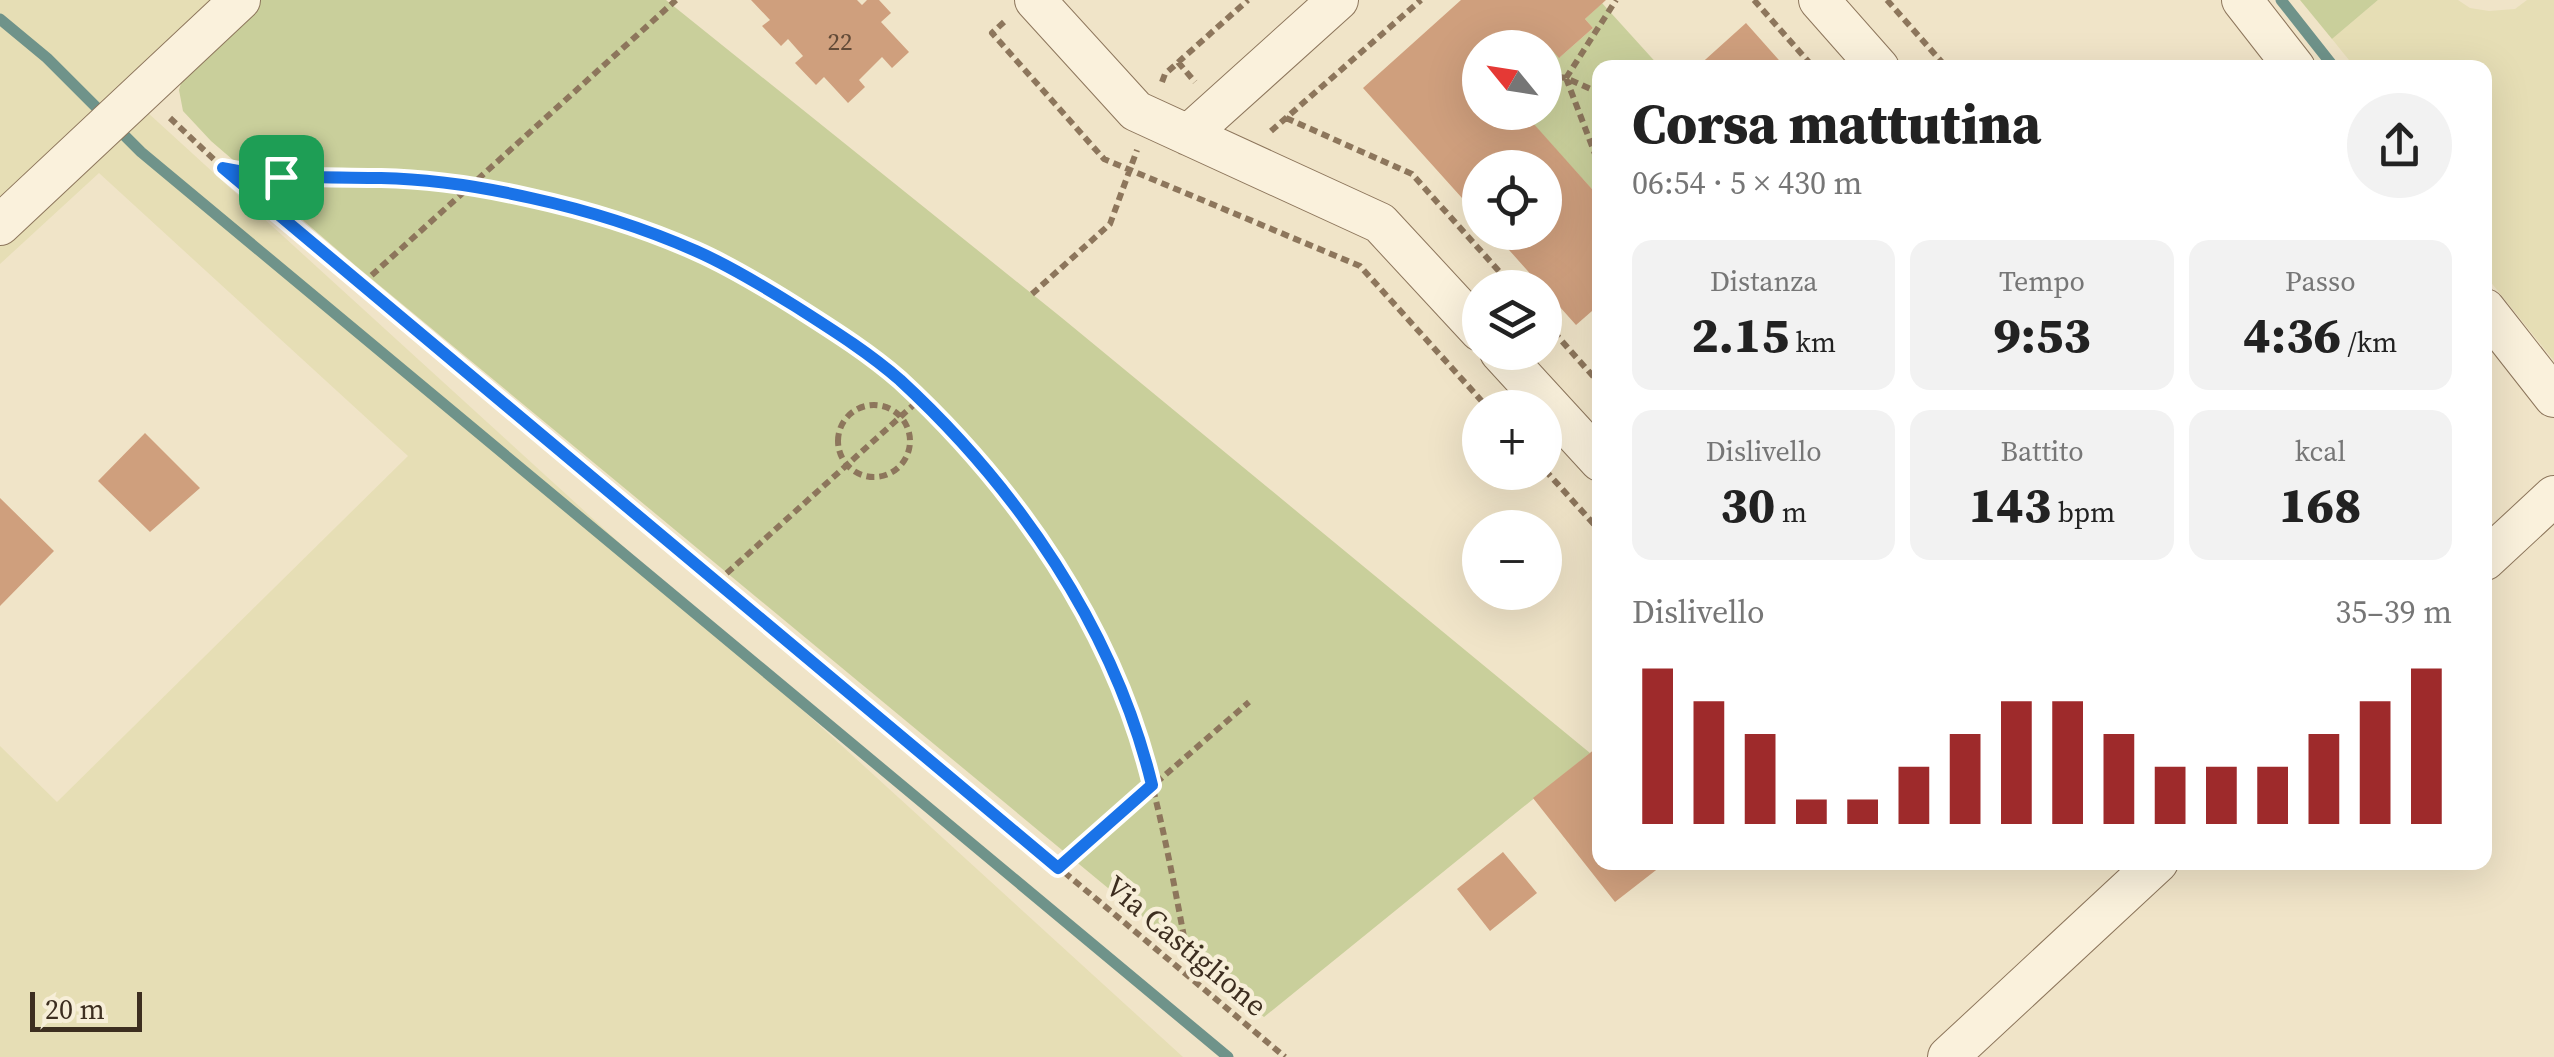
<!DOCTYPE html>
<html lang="it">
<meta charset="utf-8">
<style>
:root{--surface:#fff;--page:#f2f2f2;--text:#222;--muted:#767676;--accent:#9e2a2b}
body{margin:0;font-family:"Source Serif 4",serif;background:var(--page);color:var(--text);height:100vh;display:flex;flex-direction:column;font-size:38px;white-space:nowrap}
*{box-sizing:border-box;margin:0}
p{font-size:32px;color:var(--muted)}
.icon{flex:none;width:55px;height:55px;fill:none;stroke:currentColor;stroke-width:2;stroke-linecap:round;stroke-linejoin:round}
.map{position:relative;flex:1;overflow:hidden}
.panel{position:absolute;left:1592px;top:60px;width:900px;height:810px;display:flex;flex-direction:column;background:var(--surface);border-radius:20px;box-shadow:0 10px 40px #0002}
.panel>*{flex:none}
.needle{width:65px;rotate:300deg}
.tools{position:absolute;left:1462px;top:30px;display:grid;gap:20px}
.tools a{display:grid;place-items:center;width:100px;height:100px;border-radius:50%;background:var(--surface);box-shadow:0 10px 40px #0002;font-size:50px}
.scale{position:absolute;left:30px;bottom:25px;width:112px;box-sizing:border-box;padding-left:10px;border:5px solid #3d2e20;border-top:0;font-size:28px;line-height:35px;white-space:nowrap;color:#3d2e20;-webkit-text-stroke:8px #f7eed8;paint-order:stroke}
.pin{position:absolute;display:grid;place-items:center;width:85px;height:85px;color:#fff;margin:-42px;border-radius:20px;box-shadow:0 5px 15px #0006}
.round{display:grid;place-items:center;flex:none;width:105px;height:105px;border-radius:52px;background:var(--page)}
.headline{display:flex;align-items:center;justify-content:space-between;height:170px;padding:0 40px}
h1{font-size:55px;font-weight:800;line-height:75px}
.figures{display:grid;grid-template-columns:repeat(3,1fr);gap:15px;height:170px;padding:10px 40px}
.figures div{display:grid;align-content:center;border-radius:20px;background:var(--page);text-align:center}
.figures b{font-size:50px;font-weight:800}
.figures small{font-size:28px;font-weight:400}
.figures p{font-size:28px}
.chart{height:280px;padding:20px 40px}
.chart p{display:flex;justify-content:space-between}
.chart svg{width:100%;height:180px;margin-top:10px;stroke:var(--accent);stroke-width:6}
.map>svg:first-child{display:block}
.farmland{fill:#e6deb5}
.green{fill:#c9cf9b}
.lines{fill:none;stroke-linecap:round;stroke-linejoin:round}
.stream{stroke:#6f938a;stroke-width:11}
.building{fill:#cf9f7d}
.minor-casing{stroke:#8d765c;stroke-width:42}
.path{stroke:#8d765c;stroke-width:6;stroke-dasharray:8 5;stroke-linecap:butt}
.minor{stroke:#faf1dc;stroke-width:40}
.route-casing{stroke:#fff;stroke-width:20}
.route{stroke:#1a73e8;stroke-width:12}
.labels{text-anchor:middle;stroke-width:9;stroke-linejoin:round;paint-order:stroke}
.number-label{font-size:25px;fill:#624a37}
.street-label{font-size:30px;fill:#3d2e20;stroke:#f7eed8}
</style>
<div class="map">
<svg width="2554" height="1057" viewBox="0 0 2554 1057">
<rect width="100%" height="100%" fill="#f0e4c8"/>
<path class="farmland" d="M0,0H223L124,91L1183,1057H0V746L57,802L408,456L99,173L0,264Z
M2378,0H2458L2470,8L2489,11L2515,9L2527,0H2554V361L2485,275V68L2351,67L2353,65L2332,39Z"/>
<path class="green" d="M258,0H666L1062,318L1590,753L1264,1017L356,266L211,141L183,111L179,90L187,63Z
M2300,0H2378L2332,39Z
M1602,3L1660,67L1600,68V198L1523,113L1545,112V53L1550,48L1560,57L1593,28L1585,19Z"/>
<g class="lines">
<path class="stream" d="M2281,0L2333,66
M0,19L47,58L141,152L1228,1057"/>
</g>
<path class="building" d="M751,0H857L862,5L867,0H879L891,13L881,22L909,52L892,68L882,57L859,80L865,87L848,103L824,77L816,85L795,63L803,56L788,39L781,46L762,26L770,20Z
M1461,0H1606L1585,19L1593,28L1559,58L1550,48L1545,53V48H1480V112H1523L1600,198V304L1576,325L1493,232H1545V168H1480V218L1363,88Z
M1746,23L1786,68H1696Z
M145,433L200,488L150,532L98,481Z
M0,498L54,551L0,606Z
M1600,745V862H1656L1660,867L1615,902L1533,798Z
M1503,852L1537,893L1490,931L1457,889Z"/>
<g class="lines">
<defs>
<path id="minor" d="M1035,0L1136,111L1380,223L1480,331
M1819,0L1879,68
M2242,0L2295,68
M1188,135L1338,0
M0,225L240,0
M2485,309L2554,397
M1500,352L1600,461
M2485,560L2554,496
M1948,1057L2158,862"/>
</defs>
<use href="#minor" class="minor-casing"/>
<path class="path" d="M1754,0L1814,68
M1887,0L1947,68
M1004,22L992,33L1104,159L1360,266L1488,408
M1178,62L1195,82
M1545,75L1566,78L1600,93
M1566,78L1600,167
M1566,78L1616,0
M1162,82L1165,74L1248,0
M170,118L223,168L1285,1057
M1286,118L1412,174L1514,288
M1271,131L1421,0
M228,169C281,180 333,176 386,178C433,181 481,188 528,197C778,247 1016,436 1115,673C1156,770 1172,876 1192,979
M362,284L676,0
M1032,294L1110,224L1137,150
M1545,322L1600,384
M838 441a36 36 0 1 1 72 0a36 36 0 1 1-72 0Z
M1545,470L1600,531
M717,582L919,400
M1058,868L1249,702"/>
<use href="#minor" class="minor"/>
</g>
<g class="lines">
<defs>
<path id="route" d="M223,168C276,179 327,177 381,178C431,179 483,187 531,198C586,210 644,228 696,251C730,266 763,286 795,306C831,329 868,352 900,380C1017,488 1114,628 1152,785L1058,868Z"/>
</defs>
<use href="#route" class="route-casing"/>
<use href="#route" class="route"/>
</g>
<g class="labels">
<g class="number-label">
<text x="840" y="50">22</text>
</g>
<g class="street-label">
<text transform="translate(1186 946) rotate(40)" y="10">Via Castiglione</text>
</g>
</g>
</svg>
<div class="tools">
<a><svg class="needle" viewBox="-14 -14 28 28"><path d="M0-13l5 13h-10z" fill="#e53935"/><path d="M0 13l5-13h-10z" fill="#767676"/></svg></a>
<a><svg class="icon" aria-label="locate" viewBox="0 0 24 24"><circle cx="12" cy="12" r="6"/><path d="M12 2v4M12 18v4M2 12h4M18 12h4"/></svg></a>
<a><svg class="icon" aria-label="layers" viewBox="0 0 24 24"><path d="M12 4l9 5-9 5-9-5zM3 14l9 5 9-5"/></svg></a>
<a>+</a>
<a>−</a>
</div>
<div class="scale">20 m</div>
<div class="pin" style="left:281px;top:177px;background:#1e9e55"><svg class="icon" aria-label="arrive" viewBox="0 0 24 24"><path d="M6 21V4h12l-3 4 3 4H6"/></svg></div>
<section class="panel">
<div class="headline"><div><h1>Corsa mattutina</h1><p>06:54 · 5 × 430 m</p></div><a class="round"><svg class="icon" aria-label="share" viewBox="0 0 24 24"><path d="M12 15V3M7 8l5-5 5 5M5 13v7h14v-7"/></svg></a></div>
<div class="figures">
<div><p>Distanza</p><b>2.15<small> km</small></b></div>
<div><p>Tempo</p><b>9:53</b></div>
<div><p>Passo</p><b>4:36<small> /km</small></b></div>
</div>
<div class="figures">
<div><p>Dislivello</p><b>30<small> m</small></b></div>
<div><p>Battito</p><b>143<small> bpm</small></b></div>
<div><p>kcal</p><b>168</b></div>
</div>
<div class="chart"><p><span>Dislivello</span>35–39 m</p>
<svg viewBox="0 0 160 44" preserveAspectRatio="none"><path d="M5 44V6M15 44V14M25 44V22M35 44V38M45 44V38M55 44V30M65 44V22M75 44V14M85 44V14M95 44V22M105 44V30M115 44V30M125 44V30M135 44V22M145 44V14M155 44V6"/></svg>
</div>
</section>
</div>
